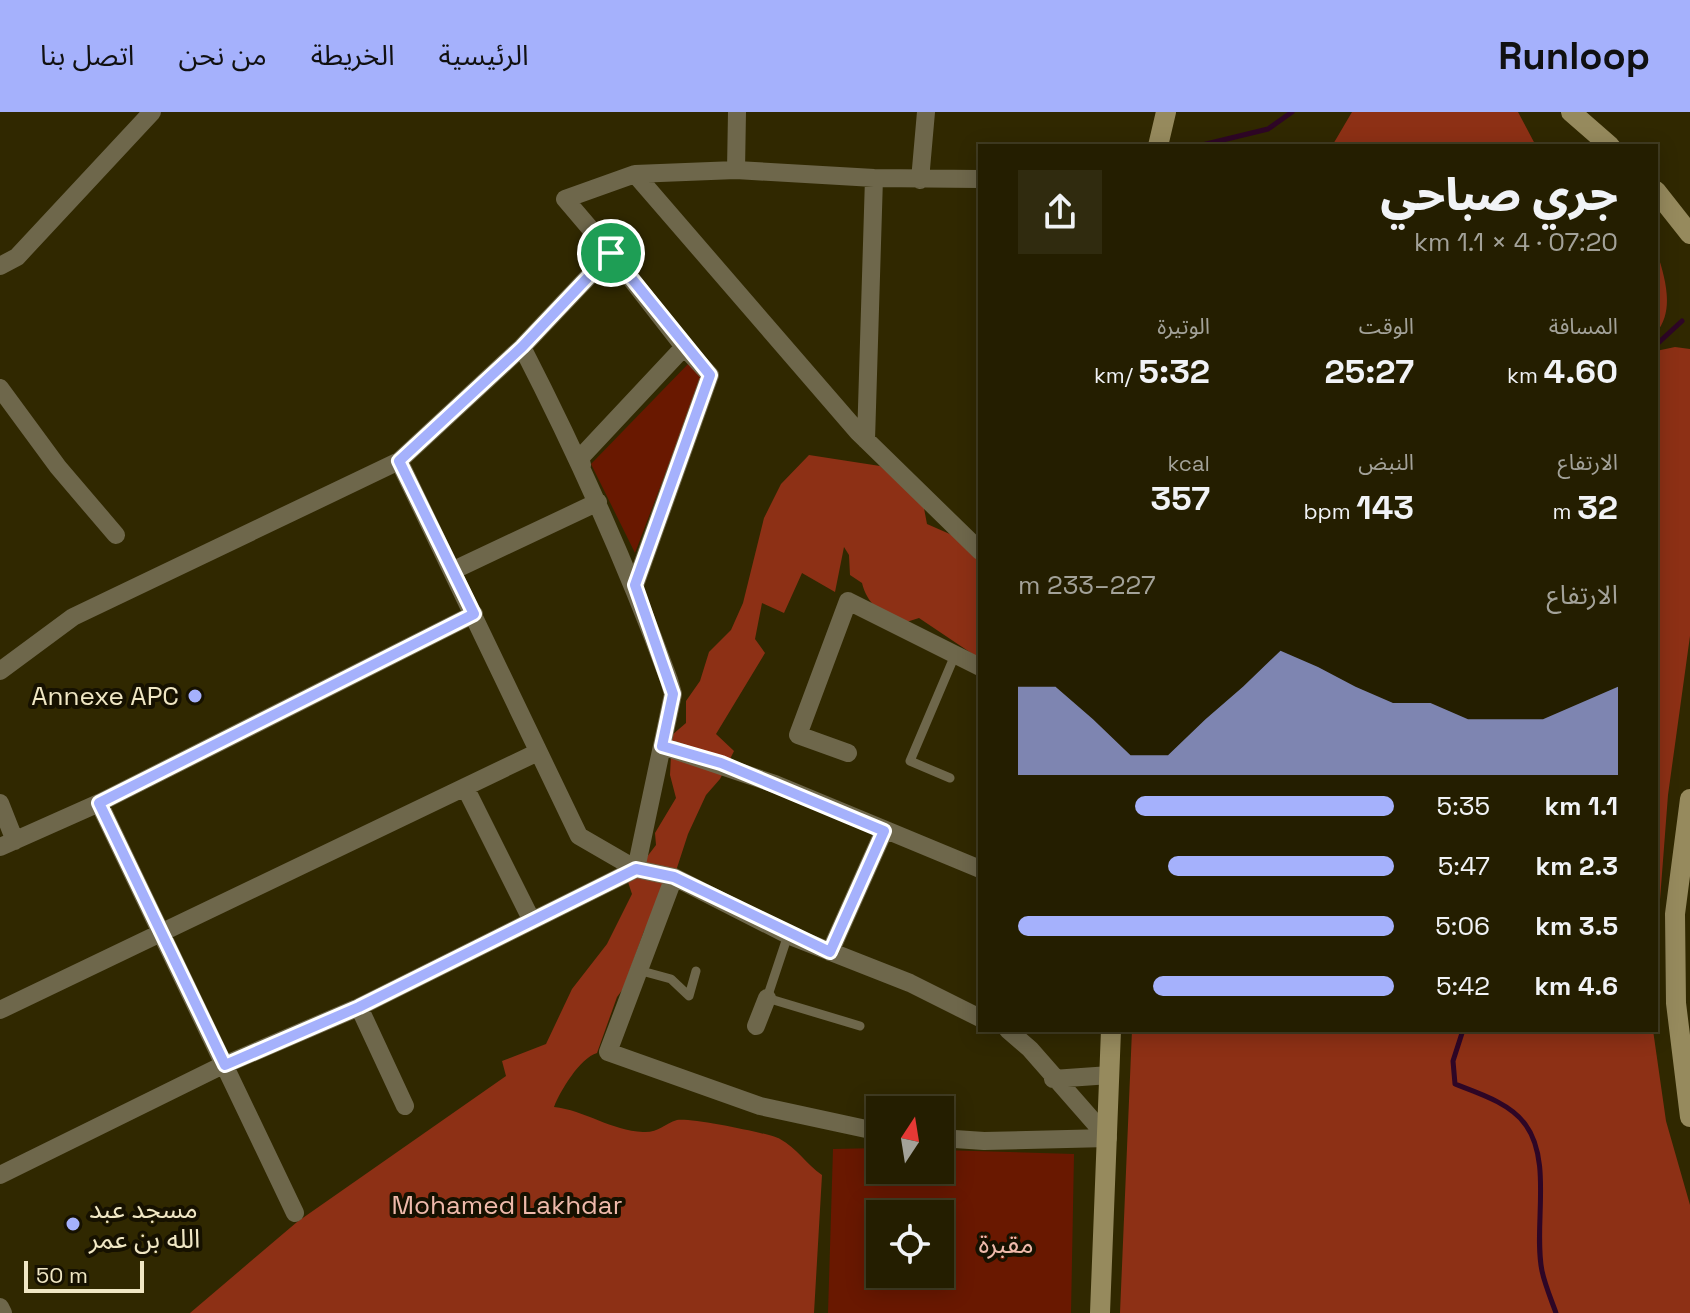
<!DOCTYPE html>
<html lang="ar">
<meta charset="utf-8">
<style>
:root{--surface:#241e00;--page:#302b0f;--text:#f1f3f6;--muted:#a3a299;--line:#413c22;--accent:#a5b1fc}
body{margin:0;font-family:"Space Grotesk","Noto Sans Arabic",sans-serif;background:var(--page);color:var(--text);direction:rtl;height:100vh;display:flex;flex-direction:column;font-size:30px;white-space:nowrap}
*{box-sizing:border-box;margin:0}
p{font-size:26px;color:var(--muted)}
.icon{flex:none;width:44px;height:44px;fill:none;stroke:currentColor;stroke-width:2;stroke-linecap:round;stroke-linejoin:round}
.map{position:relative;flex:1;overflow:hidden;direction:ltr}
.drawer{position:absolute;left:978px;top:32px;width:680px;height:888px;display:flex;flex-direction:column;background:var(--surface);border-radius:0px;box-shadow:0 4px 20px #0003,0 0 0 2px var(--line);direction:rtl}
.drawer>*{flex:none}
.needle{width:52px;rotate:12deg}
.buttons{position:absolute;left:866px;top:984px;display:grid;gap:16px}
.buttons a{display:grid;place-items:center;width:88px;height:88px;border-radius:0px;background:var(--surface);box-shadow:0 4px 20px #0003,0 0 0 2px var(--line);font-size:40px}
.scale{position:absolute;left:24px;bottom:20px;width:120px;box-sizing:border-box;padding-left:8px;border:4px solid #f0e7c4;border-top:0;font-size:22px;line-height:28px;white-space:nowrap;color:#f0e7c4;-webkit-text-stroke:6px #161100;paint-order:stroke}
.pin{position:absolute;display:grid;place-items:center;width:68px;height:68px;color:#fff;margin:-34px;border:4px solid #fff;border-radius:50%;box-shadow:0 2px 8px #0007}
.round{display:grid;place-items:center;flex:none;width:84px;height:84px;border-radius:0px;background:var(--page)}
.headline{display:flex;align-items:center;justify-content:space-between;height:136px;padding:0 40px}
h1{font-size:44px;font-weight:800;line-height:60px}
.metrics{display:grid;grid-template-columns:repeat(3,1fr);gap:12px;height:136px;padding:8px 40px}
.metrics div{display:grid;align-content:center}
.metrics b{font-size:34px;font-weight:800}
.metrics small{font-size:22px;font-weight:400}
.metrics p{font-size:22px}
.chart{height:224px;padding:16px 40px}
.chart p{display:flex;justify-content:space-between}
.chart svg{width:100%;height:144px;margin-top:8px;fill:var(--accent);opacity:.7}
ul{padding:0 40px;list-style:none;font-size:26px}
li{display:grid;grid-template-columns:128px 96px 1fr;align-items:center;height:60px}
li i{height:20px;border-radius:10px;background:var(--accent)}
header{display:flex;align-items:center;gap:48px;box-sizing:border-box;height:112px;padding:0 40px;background:var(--accent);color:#111}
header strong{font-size:38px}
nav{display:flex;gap:44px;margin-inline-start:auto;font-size:28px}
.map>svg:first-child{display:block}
.green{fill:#691800;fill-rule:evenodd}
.forest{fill:#8d3015}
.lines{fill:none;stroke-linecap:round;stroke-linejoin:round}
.stream{stroke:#2e0626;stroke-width:5}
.service{stroke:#6e674b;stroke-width:9}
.minor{stroke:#6e674b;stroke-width:18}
.secondary{stroke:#968a5d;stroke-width:20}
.route-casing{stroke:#fff;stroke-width:16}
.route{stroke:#a5b1fc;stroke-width:10}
.poi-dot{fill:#a5b1fc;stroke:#161100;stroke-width:3}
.labels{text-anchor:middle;stroke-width:8;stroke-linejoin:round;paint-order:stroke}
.poi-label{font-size:26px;fill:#f0e7c4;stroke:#161100;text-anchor:end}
.park-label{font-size:26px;fill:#efbaab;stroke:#161100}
</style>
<header>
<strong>Runloop</strong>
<nav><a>الرئيسية</a><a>الخريطة</a><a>من نحن</a><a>اتصل بنا</a></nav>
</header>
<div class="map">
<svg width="1690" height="1201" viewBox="0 0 1690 1201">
<rect width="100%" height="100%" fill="#302800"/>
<path class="green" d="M690,250L704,260L635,441L591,352Z
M880,1036V1058H940V1038L1074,1042L1071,1201H828L833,1037ZM940,1102V1162H880V1102Z"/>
<path class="forest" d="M1352,0H1518L1536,34H1332Z
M1656,137C1664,163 1676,197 1656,221Z
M1675,235L1690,237V524L1668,683L1656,840V239Z
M809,343L880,354L923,391L927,412L952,423L980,446V547L919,506L897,513C881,500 867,492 862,471L850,463L849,443L844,435L835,480L802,461L784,501L762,491L755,527L765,541L716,622L734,639L720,667L706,683L688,722L674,765L644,819L623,877L617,885L597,941C580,946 560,979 554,995C584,998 612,1019 643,1020C658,1021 664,1012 677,1008C688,1005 769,1021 780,1027C797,1036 806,1052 822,1063L814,1201H190L297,1110L506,964L502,949L546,932L572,877L607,832L632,782L628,770L656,733L655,721L676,686L670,663L672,623L686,611V589L700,569L709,540L731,518L743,491L764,406L781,372Z
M1132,918H1653L1666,1009L1690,1093V1201H1120Z"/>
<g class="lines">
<path class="stream" d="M1198,34L1268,17L1292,0
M1656,233L1682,209
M1463,918L1453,949L1455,972C1478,981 1510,991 1525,1012C1553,1049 1533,1116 1542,1159C1545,1173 1551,1187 1556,1201"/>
<path class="service" d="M950,666L910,649L955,543
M788,823L767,886L860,914
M638,858L671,867L689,884L696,859"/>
<path class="minor" d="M736,58L737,0
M635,62L565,87L611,141L522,235C578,344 627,453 669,568L673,582L662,634
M980,67L874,66L736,58L635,62L858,320L980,439
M920,68L926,0
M0,154L17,145L152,0
M0,276L58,355L116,423
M866,328L874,66
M399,349L522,235
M582,353L580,346L684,235L611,141
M454,458L598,390
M635,473L710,263L684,235
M0,559L73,505L399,349L579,724L636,757L674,765L788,823L910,871L980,906
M848,641L798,623L848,489L980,555
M465,675L531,807
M0,691L15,729
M99,691L295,1101
M0,735L99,691L474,502
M636,757L662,634L775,672L980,757
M674,765L608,940L760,994L880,1020
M830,840L884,719
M359,895L405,994
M0,898L538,640
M756,914L767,886
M1008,918L1030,937L1108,1026
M1053,967L1110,963
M940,1026L984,1029L1108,1026
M0,1063L217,956L359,895L636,757
M0,1195L3,1201"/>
<path class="secondary" d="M1571,0L1610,34
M1158,34L1166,0
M1656,79L1690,122
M1690,687L1675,802L1676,891L1690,1005
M1100,1201L1111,918"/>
</g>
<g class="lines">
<defs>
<path id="route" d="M611,141L710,263L635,473L673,582L662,634L721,651L884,719L830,840L674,765L636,757L359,895L225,953L99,691L474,502L399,349L522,235Z"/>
</defs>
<use href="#route" class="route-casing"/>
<use href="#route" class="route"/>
</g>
<g class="poi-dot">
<circle cx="195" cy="584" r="8"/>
<circle cx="73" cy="1112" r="8"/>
</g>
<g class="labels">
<g class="poi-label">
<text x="179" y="593">Annexe APC</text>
<text x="89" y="1106" text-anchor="start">مسجد عبد<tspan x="89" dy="30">الله بن عمر</tspan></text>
</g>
<g class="park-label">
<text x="507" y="1102">Mohamed Lakhdar</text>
<text x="1006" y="1141">مقبرة</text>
</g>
</g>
</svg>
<div class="buttons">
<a><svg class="needle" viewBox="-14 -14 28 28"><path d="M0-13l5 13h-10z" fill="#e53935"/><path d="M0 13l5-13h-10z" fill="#a3a299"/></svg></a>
<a><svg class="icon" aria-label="locate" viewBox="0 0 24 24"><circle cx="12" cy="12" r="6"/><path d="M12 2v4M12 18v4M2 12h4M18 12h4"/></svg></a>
</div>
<div class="scale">50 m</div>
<div class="pin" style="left:611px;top:141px;background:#1e9e55"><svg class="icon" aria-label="arrive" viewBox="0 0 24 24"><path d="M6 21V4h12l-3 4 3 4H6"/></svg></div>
<section class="drawer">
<div class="headline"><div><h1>جري صباحي</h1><p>07:20 · 4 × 1.1 km</p></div><a class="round"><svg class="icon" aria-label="share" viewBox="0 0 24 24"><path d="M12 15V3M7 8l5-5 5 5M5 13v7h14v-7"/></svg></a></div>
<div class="metrics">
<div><p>المسافة</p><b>4.60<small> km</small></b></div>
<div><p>الوقت</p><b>25:27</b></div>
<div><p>الوتيرة</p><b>5:32<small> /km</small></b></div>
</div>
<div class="metrics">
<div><p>الارتفاع</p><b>32<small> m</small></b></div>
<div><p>النبض</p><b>143<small> bpm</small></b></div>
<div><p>kcal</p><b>357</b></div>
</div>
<div class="chart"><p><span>الارتفاع</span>227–233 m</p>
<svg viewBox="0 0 160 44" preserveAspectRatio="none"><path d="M0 44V17L10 17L20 27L30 38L40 38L50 27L60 17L70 6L80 11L90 17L100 22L110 22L120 27L130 27L140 27L150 22L160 17V44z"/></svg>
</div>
<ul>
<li><b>1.1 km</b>5:35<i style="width:69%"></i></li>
<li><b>2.3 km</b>5:47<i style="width:60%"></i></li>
<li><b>3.5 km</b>5:06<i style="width:100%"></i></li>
<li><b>4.6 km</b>5:42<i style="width:64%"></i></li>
</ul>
</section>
</div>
